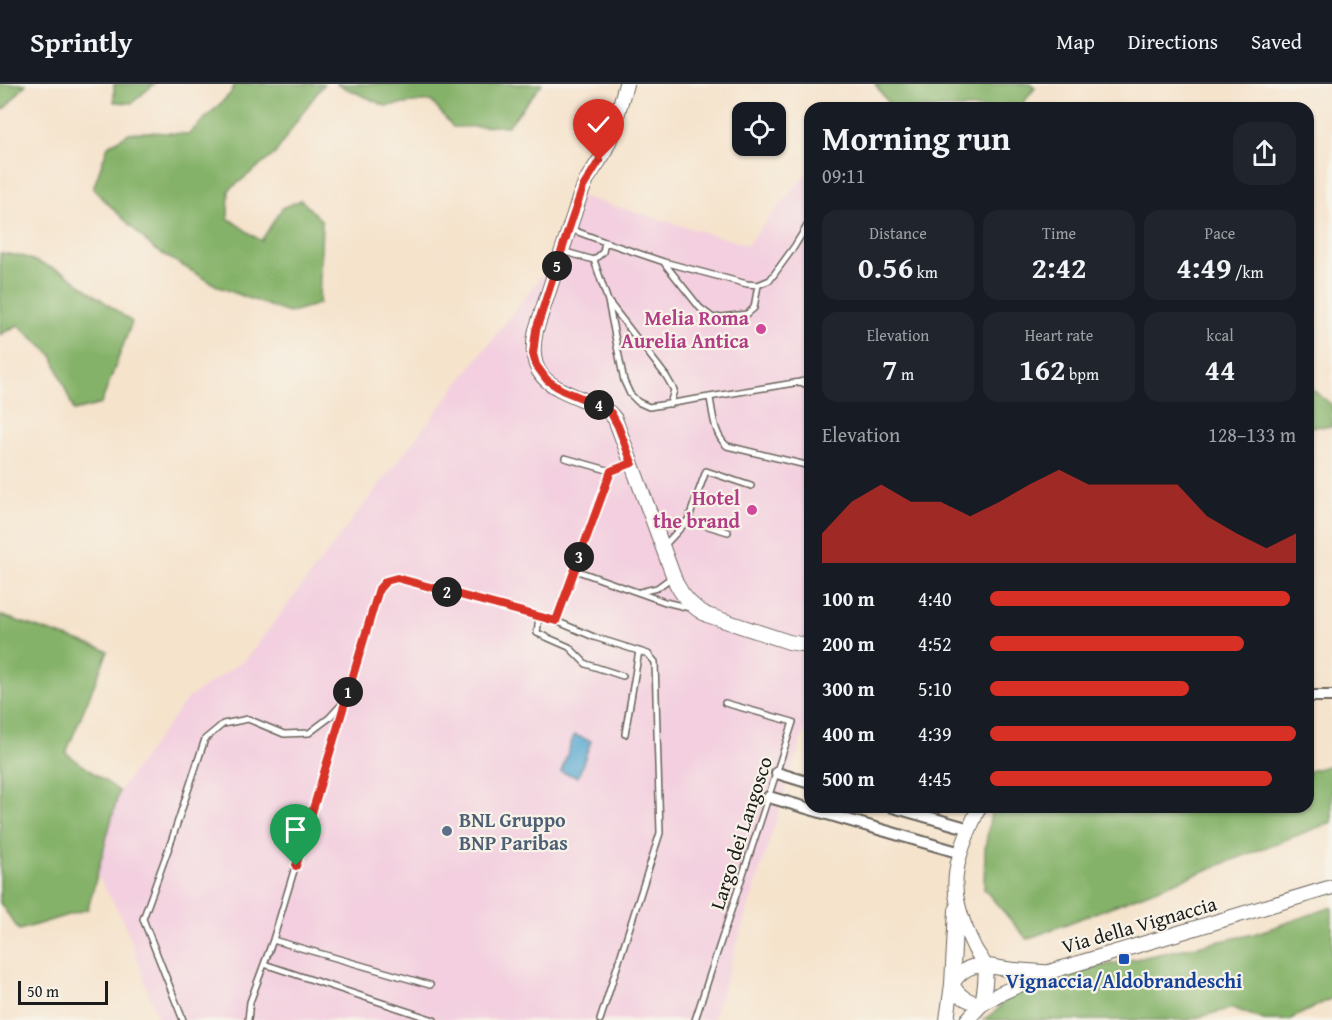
<!DOCTYPE html>
<meta charset="utf-8">
<style>
:root{--surface:#171b24;--page:#20242c;--text:#f1f3f6;--muted:#9ea1a6;--line:#363941;--accent:#d93025}
body{margin:0;font-family:"Gentium Book Plus",serif;background:var(--page);color:var(--text);height:100vh;display:flex;flex-direction:column;font-size:22px;white-space:nowrap}
*{box-sizing:border-box;margin:0}
p{font-size:20px;color:var(--muted)}
.icon{flex:none;width:33px;height:33px;fill:none;stroke:currentColor;stroke-width:2;stroke-linecap:round;stroke-linejoin:round}
.map{position:relative;flex:1;overflow:hidden}
.sheet{position:absolute;left:804px;top:18px;width:510px;height:711px;display:flex;flex-direction:column;background:var(--surface);border-radius:18px;box-shadow:0 2px 4px #0004}
.sheet>*{flex:none}
.fabs{position:absolute;left:732px;top:18px;display:grid;gap:12px}
.fabs a{display:grid;place-items:center;width:54px;height:54px;border-radius:12px;background:var(--surface);box-shadow:0 2px 4px #0004;font-size:30px}
.scale{position:absolute;left:18px;bottom:15px;width:90px;box-sizing:border-box;padding-left:6px;border:3px solid #1c1c1c;border-top:0;font-size:16px;line-height:21px;white-space:nowrap;color:#1c1c1c;-webkit-text-stroke:4px #f7f3e8;paint-order:stroke}
.pin{position:absolute;display:grid;place-items:center;width:51px;height:51px;color:#fff;margin:-62px -26px;border-radius:50% 50% 50% 0;rotate:-45deg;box-shadow:0 0 6px #0007}
.pin .icon{rotate:45deg}
.km{position:absolute;width:30px;height:30px;margin:-15px;border-radius:50%;background:#222;color:#fff;font-size:16px;line-height:30px;text-align:center}
.round{display:grid;place-items:center;flex:none;width:63px;height:63px;border-radius:18px;background:var(--page)}
.head{display:flex;align-items:center;justify-content:space-between;height:102px;padding:0 18px}
h1{font-size:33px;font-weight:700;line-height:45px}
.stats{display:grid;grid-template-columns:repeat(3,1fr);gap:9px;height:102px;padding:6px 18px}
.stats div{display:grid;align-content:center;border-radius:15px;background:var(--page);text-align:center}
.stats b{font-size:30px;font-weight:700}
.stats small{font-size:16px;font-weight:400}
.stats p{font-size:16px}
.chart{height:168px;padding:12px 18px}
.chart p{display:flex;justify-content:space-between}
.chart svg{width:100%;height:108px;margin-top:6px;fill:var(--accent);opacity:.7}
ul{padding:0 18px;list-style:none;font-size:20px}
li{display:grid;grid-template-columns:96px 72px 1fr;align-items:center;height:45px}
li i{height:15px;border-radius:8px;background:var(--accent)}
header{display:flex;align-items:center;gap:36px;box-sizing:border-box;height:84px;padding:0 30px;background:var(--surface);border-bottom:2px solid var(--line)}
header strong{font-size:28px}
nav{display:flex;gap:33px;margin-inline-start:auto;font-size:21px}
.map>svg:first-child{display:block}
.built{fill:#f3cfdf}
.forest{fill:#85b269;stroke:#506742;stroke-width:1.5}
.water{fill:#55a7d0;stroke:#386276;stroke-width:1.5}
.lines{fill:none;stroke-linecap:round;stroke-linejoin:round}
.lane-casing{stroke:#68625a;stroke-width:8}
.street-casing{stroke:#68625a;stroke-width:14}
.secondary-casing{stroke:#68625a;stroke-width:16}
.lane{stroke:#fff;stroke-width:5}
.street{stroke:#fff;stroke-width:10}
.secondary{stroke:#fff;stroke-width:14}
.route-casing{stroke:#fff;stroke-width:12}
.route{stroke:#d93025;stroke-width:8}
.hotel-dot{fill:#d1479c;stroke:#f7f3e8;stroke-width:2}
.service-dot{fill:#5c6f8a;stroke:#f7f3e8;stroke-width:2}
.transit-dot{fill:#1a4fb4;stroke:#f7f3e8;stroke-width:2}
.labels{text-anchor:middle;stroke-width:4.5;stroke-linejoin:round;paint-order:stroke}
.hotel-label{font-size:20px;font-weight:bold;fill:#b23c85;stroke:#f7f3e8;text-anchor:end}
.service-label{font-size:20px;font-weight:bold;fill:#4e5e75;stroke:#f7f3e8;text-anchor:start}
.street-label{font-size:20px;fill:#1c1c1c;stroke:#f7f3e8}
.transit-label{font-size:20px;font-weight:bold;fill:#164399;stroke:#f7f3e8}
</style>
<header>
<strong>Sprintly</strong>
<nav><a>Map</a><a>Directions</a><a>Saved</a></nav>
</header>
<div class="map">
<svg width="1332" height="936" viewBox="0 0 1332 936">
<rect width="100%" height="100%" fill="#f7f3e8"/>
<filter id="ink" filterUnits="userSpaceOnUse"><feTurbulence type="fractalNoise" baseFrequency=".0167" numOctaves="2"/><feDisplacementMap in="SourceGraphic" scale="12" xChannelSelector="R" yChannelSelector="G"/><feConvolveMatrix kernelMatrix="1 2 1 2 8 2 1 2 1" color-interpolation-filters="sRGB"/></filter>
<filter id="wash" filterUnits="userSpaceOnUse"><feTurbulence type="fractalNoise" baseFrequency=".008" numOctaves="4" result="noise"/><feDisplacementMap in="SourceGraphic" scale="24" xChannelSelector="R" yChannelSelector="G"/><feGaussianBlur stdDeviation="1.35" result="paint"/><feColorMatrix in="noise" values="0 0 0 0 0 0 0 0 0 0 0 0 0 0 0 0 0 1.4 0 .05"/><feComposite in="paint" operator="in"/></filter>
<g filter="url(#wash)">
<rect width="100%" height="100%" fill="#f5e3cc"/>
<path class="built" d="M810,85V480L808,490L810,628L713,936H158L124,837L97,790L119,707L187,615L246,575L359,427L561,167L580,112L747,161Z"/>
<path class="forest" d="M0,0H26L5,24L0,26Z
M114,0H154L132,19L114,18Z
M235,0H324L305,25L275,70L229,106L228,134L261,157L282,124L301,116L322,137L319,220L288,229L219,203L154,165L93,105L108,62L129,49L149,48L189,50L230,10Z
M336,0H542L508,42L453,43L431,17L386,22Z
M875,0H1031L1035,4L1019,24H884L889,20Z
M0,169L22,172L65,189L132,238L101,320L74,327L52,271L18,241L0,251Z
M1308,302L1332,321V343L1308,342Z
M0,531L108,567L66,669L119,707L88,825L19,846L0,819Z
M1332,681V738L1027,855L984,805L985,765L992,723H1308V687Z
M1332,823V914L1289,936H1264L1233,924L1188,936H983L997,926L1012,909L1059,891L1254,850Z"/>
<path class="water" d="M574,651L591,657L578,693L561,688Z"/>
</g>
<g filter="url(#ink)">
<g class="lines">
<defs>
<path id="lane" d="M570,145L605,158L664,178L747,200L758,201L770,196L794,163L810,137
M562,167L594,176L603,168L605,158
M594,176L608,217L666,292L674,306L670,320
M665,180L700,224L713,234L747,230L754,224L758,201
M608,217L624,297L630,310L638,318L649,323L800,298L810,295
M800,298L810,302
M710,314C713,330 714,351 727,362L810,382
M565,374L611,387
M688,436L728,448
M663,463L688,436L706,387L751,402
M575,486L665,518L690,524
M640,508L657,504L672,493
M539,532L537,549L569,563L586,580L623,592
M556,537L594,553L648,570L655,578L660,749L600,936
M625,650L639,567
M264,880L434,936
M430,901L273,856L379,505L386,497L397,494L556,537L611,387L630,379
M183,936L143,835L172,755L205,655L223,640L248,635L284,650L309,649L329,634L343,619
M248,936L250,918L273,856
M695,936L793,638L725,619"/>
<path id="street" d="M1308,612H1332
M777,689L810,699
M769,713L961,769
M893,723L970,745"/>
<path id="secondary" d="M626,0L611,53L603,71L587,95L580,112L536,246C526,291 547,301 584,316C597,321 607,324 615,335L676,499C683,513 693,524 707,531L789,558L800,560L810,559
M979,723C967,751 950,784 957,816C960,831 967,849 974,863C977,870 984,876 985,883C987,895 984,908 982,920
M952,900C967,876 983,881 1006,885C1019,887 1032,887 1044,888
M952,900C959,913 968,918 982,920
M947,936L952,900L956,826
M967,936L982,920L999,910L1049,888L1332,803"/>
</defs>
<use href="#lane" class="lane-casing"/>
<use href="#street" class="street-casing"/>
<use href="#secondary" class="secondary-casing"/>
<use href="#lane" class="lane"/>
<use href="#street" class="street"/>
<use href="#secondary" class="secondary"/>
</g>
</g>
<g class="lines" filter="url(#ink)">
<defs>
<path id="route" d="M296,782L379,505L386,497L397,494L556,537L611,387L632,379L618,342L611,329L601,322L562,306L547,296L536,281L533,270L536,246L569,144L583,103L599,77"/>
</defs>
<use href="#route" class="route-casing"/>
<use href="#route" class="route"/>
</g>
<g class="hotel-dot">
<circle cx="761" cy="245" r="6"/>
<circle cx="752" cy="426" r="6"/>
</g>
<circle class="service-dot" cx="447" cy="747" r="6"/>
<rect class="transit-dot" x="1118" y="869" width="12" height="12" rx="3"/>
<g class="labels">
<g class="hotel-label">
<text x="749" y="241">Melia Roma<tspan x="749" dy="23">Aurelia Antica</tspan></text>
<text x="740" y="421">Hotel<tspan x="740" dy="23">the brand</tspan></text>
</g>
<g class="service-label">
<text x="459" y="743">BNL Gruppo<tspan x="459" dy="23">BNP Paribas</tspan></text>
</g>
<g class="street-label">
<text transform="translate(741 749) rotate(-72)" y="7">Largo dei Langosco</text>
<text transform="translate(1139 841) rotate(-16)" y="7">Via della Vignaccia</text>
</g>
<g class="transit-label">
<text x="1124" y="904">Vignaccia/Aldobrandeschi</text>
</g>
</g>
</svg>
<div class="fabs">
<a><svg class="icon" aria-label="locate" viewBox="0 0 24 24"><circle cx="12" cy="12" r="6"/><path d="M12 2v4M12 18v4M2 12h4M18 12h4"/></svg></a>
</div>
<div class="scale">50 m</div>
<div class="pin" style="left:296px;top:782px;background:#1e9e55"><svg class="icon" aria-label="arrive" viewBox="0 0 24 24"><path d="M6 21V4h12l-3 4 3 4H6"/></svg></div>
<div class="pin" style="left:599px;top:77px;background:#d93025"><svg class="icon" aria-label="check" viewBox="0 0 24 24"><path d="M5 12l5 5 9-10"/></svg></div>
<b class="km" style="left:348px;top:608px">1</b>
<b class="km" style="left:447px;top:508px">2</b>
<b class="km" style="left:579px;top:473px">3</b>
<b class="km" style="left:599px;top:321px">4</b>
<b class="km" style="left:557px;top:182px">5</b>
<section class="sheet">
<div class="head"><div><h1>Morning run</h1><p>09:11</p></div><a class="round"><svg class="icon" aria-label="share" viewBox="0 0 24 24"><path d="M12 15V3M7 8l5-5 5 5M5 13v7h14v-7"/></svg></a></div>
<div class="stats">
<div><p>Distance</p><b>0.56<small> km</small></b></div>
<div><p>Time</p><b>2:42</b></div>
<div><p>Pace</p><b>4:49<small> /km</small></b></div>
</div>
<div class="stats">
<div><p>Elevation</p><b>7<small> m</small></b></div>
<div><p>Heart rate</p><b>162<small> bpm</small></b></div>
<div><p>kcal</p><b>44</b></div>
</div>
<div class="chart"><p><span>Elevation</span>128–133 m</p>
<svg viewBox="0 0 160 44" preserveAspectRatio="none"><path d="M0 44V32L10 19L20 12L30 19L40 19L50 25L60 19L70 12L80 6L90 12L100 12L110 12L120 12L130 25L140 32L150 38L160 32V44z"/></svg>
</div>
<ul>
<li><b>100 m</b>4:40<i style="width:98%"></i></li>
<li><b>200 m</b>4:52<i style="width:83%"></i></li>
<li><b>300 m</b>5:10<i style="width:65%"></i></li>
<li><b>400 m</b>4:39<i style="width:100%"></i></li>
<li><b>500 m</b>4:45<i style="width:92%"></i></li>
</ul>
</section>
</div>
